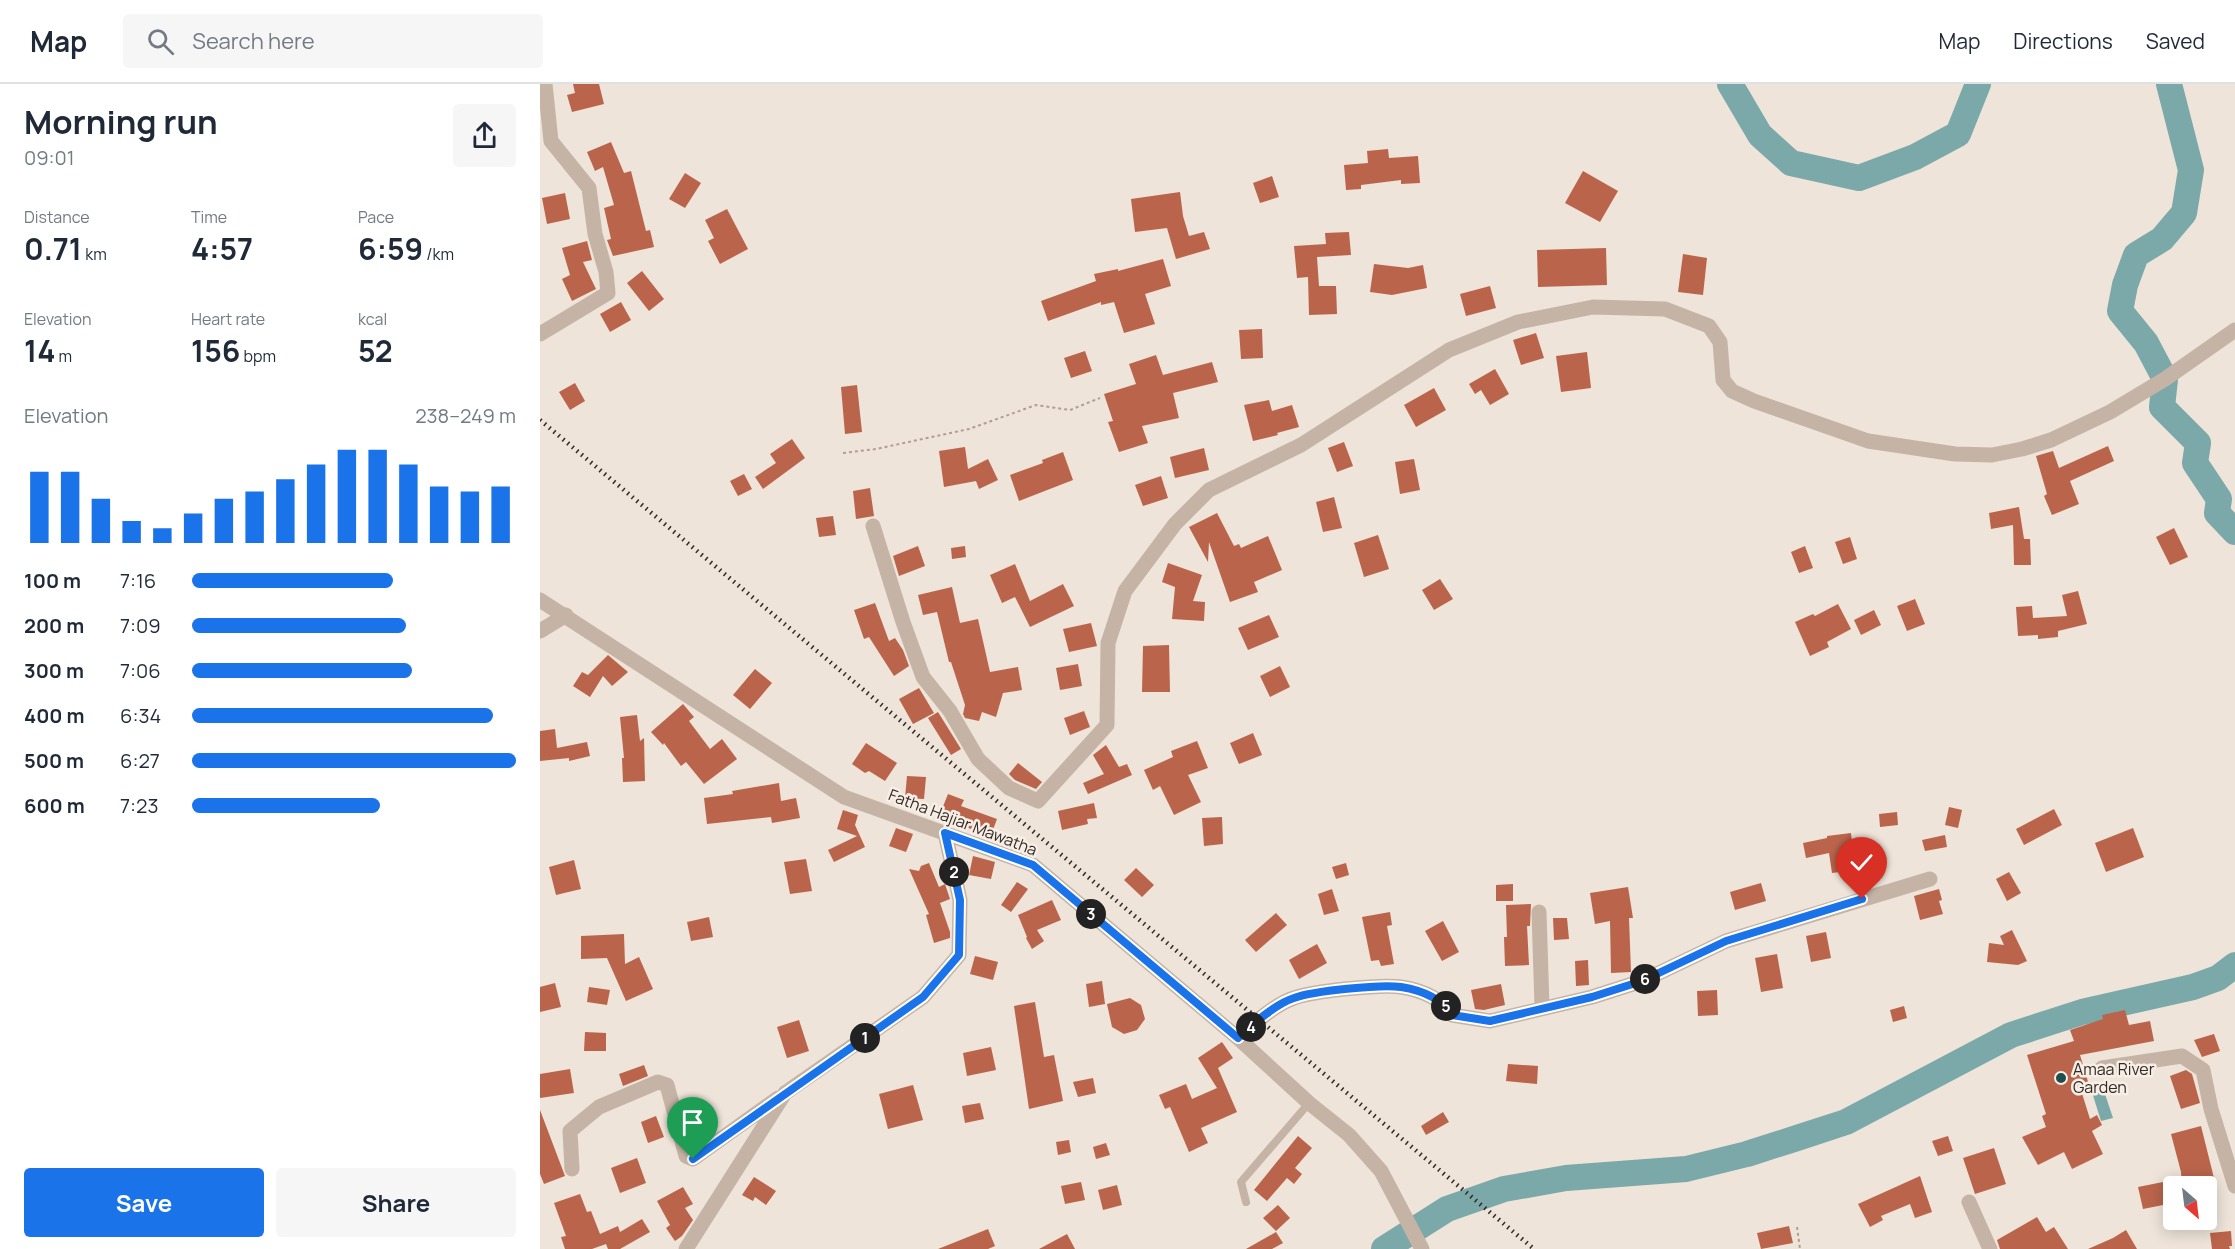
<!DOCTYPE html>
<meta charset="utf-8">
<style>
:root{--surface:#fff;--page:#f6f6f7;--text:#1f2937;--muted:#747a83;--line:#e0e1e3;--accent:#1a73e8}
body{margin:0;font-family:Manrope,sans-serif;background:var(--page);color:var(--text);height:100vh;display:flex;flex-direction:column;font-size:22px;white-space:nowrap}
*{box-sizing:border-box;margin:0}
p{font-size:20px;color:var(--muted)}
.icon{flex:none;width:33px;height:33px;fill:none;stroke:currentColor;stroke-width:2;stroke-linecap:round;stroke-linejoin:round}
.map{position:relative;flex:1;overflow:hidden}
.panel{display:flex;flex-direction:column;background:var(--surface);width:540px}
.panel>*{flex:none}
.needle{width:39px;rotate:152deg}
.controls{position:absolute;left:1623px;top:1092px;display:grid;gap:12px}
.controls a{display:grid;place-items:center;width:54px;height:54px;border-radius:6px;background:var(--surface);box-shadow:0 3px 15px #0003;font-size:30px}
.pin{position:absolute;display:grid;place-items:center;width:51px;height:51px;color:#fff;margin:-62px -26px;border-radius:50% 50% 50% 0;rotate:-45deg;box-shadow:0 0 6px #0007}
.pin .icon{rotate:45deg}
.km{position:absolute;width:30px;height:30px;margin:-15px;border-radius:50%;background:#222;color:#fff;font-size:16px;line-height:30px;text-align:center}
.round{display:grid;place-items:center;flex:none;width:63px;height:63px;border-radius:6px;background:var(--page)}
.head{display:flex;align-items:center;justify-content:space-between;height:102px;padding:0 24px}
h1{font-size:33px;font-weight:700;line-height:45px}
.metrics{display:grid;grid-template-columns:repeat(3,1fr);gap:9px;height:102px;padding:6px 24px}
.metrics div{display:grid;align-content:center}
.metrics b{font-size:30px;font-weight:700}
.metrics small{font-size:16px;font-weight:400}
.metrics p{font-size:16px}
.chart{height:168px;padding:12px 24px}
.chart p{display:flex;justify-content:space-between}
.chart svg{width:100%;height:108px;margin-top:6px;stroke:var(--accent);stroke-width:6}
.action{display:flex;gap:12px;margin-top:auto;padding:12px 24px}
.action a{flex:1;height:69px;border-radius:6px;background:var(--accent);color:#fff;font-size:24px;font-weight:700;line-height:69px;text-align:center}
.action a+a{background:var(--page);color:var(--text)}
ul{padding:0 24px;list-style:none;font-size:20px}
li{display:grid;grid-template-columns:96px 72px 1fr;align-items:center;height:45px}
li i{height:15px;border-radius:8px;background:var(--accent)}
header{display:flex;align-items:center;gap:36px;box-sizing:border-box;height:84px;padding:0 30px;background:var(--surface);border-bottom:2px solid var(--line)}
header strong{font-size:28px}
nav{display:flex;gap:33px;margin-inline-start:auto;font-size:21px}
.search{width:420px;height:54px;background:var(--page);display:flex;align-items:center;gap:15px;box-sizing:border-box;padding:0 21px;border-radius:6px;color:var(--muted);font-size:22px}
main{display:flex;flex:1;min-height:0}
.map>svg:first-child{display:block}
.water{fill:#7ba8a8}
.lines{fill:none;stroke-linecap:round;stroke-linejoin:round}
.river{stroke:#7ba8a8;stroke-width:26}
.building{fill:#ba644b}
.path{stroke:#b09e91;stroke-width:2;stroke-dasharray:3 3;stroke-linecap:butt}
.service{stroke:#c5b4a6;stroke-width:8}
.minor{stroke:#c5b4a6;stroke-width:15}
.tertiary{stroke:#c5b4a6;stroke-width:15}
.rail{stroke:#322a26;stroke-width:4.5;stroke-dasharray:1.5 4.5;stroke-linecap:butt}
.route-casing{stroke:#fff;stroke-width:12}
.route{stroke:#1a73e8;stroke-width:8}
.poi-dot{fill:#204d4f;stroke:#f7eee5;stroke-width:2}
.labels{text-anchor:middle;stroke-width:5;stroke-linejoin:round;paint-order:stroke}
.street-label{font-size:16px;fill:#322a26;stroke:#f7eee5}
.poi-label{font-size:16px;fill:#322a26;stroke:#f7eee5;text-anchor:start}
</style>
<header>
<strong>Map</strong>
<div class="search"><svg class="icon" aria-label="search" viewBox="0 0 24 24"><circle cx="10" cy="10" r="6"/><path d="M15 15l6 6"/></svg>Search here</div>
<nav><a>Map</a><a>Directions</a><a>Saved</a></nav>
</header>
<main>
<section class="panel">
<div class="head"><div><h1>Morning run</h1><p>09:01</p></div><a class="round"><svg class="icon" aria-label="share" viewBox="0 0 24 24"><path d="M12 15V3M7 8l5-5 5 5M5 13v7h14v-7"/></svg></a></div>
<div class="metrics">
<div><p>Distance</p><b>0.71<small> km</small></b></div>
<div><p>Time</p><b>4:57</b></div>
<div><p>Pace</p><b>6:59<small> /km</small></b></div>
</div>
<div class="metrics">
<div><p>Elevation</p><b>14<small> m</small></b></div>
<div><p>Heart rate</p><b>156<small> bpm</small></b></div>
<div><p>kcal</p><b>52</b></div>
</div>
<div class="chart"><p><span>Elevation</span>238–249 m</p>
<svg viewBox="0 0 160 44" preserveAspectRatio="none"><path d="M5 44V15M15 44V15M25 44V26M35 44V35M45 44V38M55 44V32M65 44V26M75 44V23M85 44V18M95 44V12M105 44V6M115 44V6M125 44V12M135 44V21M145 44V23M155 44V21"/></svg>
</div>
<ul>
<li><b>100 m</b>7:16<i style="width:62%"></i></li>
<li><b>200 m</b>7:09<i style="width:66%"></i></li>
<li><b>300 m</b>7:06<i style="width:68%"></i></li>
<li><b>400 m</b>6:34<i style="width:93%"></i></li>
<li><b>500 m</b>6:27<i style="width:100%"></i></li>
<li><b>600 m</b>7:23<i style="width:58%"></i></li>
</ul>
<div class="action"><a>Save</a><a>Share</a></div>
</section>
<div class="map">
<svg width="1695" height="1165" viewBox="0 0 1695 1165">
<rect width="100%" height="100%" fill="#eee4d9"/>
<path class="water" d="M1562,1001L1573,1034L1561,1037L1551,1005Z"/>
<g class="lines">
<path class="river" d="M1190,0L1220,51L1251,79L1319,94L1375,73L1418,50L1438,0
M1629,0L1651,86L1644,129L1622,155L1596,171L1585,201L1580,227L1606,259L1625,295L1622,323L1658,359L1655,379L1679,415L1677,429L1695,448
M844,1165L907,1125L964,1105L1026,1094L1146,1085L1207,1070L1257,1054L1306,1038L1471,951L1542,928L1653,903L1678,894L1695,881"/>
</g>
<path class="building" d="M33,0H59L64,20L32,28L27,11L35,9Z
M71,58L84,89L91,87L106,147L110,146L114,163L73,172L67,156L71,155L64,124L74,121L63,83L55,87L47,68Z
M848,65L849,74L878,72L880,99L861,100V96L821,101V105L806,106L804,81L828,79L827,67Z
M1043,87L1078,107L1060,138L1025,119Z
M145,89L161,99L145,124L129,115Z
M732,92L739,113L720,119L713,99Z
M640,108L643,132L649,152L664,148L670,165L636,175L627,144L595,148L591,115Z
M25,109L30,135L7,140L2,114Z
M187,125L208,165L180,180L168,157L174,154L165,136Z
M809,148L811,171L777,173L779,202H796L797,230L769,231L768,193L757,194L754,162L786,160L785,149Z
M47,157L52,176L43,178L56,205L32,217L22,195L30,191L22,164Z
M1066,164L1067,201L998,203L997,166Z
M1143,170L1167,174L1163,211L1138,208Z
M623,175L631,202L605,210L615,240L584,249L574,218L561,221V218L508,237L501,217L556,197L554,190L578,185V187Z
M834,180L868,184L883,181L887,204L852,211L830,208Z
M102,187L124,215L109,227L87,199Z
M950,202L956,224L926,232L920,210Z
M81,218L91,236L70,248L60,230Z
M722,245L723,274L701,275L699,246Z
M996,249L1004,274L981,281L973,256Z
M545,267L552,287L531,294L524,274Z
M1047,268L1051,304L1021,308L1016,272Z
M616,271L623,291L672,278L678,298L633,309L639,334L602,342L608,359L579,368L568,338L573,337L564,310L596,300L589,280Z
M955,285L969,310L950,321L941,306L935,310L929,300Z
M35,299L45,317L30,326L19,308Z
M317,301L322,348L305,350L301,303Z
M894,304L906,326L876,343L864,321Z
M729,316L732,327L752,321L759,343L737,349L738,351L713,357L704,321Z
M252,355L265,374L223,405L215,393L236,379L230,370Z
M804,358L813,382L797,388L788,364Z
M1568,362L1574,377L1530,397L1539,420L1512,431L1504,412L1507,410L1496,372L1513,367L1519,384Z
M425,363L428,385L448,375L458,396L439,405L436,397L404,403L399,367Z
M664,364L669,386L635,394L630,373Z
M523,368L533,396L479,417L470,391L503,379L502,376Z
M874,375L880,406L860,410L855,378Z
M204,390L212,405L198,412L190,397Z
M621,392L628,414L603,422L595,401Z
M330,404L334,432L316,435L313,407Z
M794,413L802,444L783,448L776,418Z
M1479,423L1484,455H1490L1491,481H1474L1473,441L1451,445L1449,429Z
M677,429L694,462L699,460L701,464L728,452L742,486L714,498L718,508L690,518L669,458L668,478L649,443Z
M293,432L296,451L279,453L276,434Z
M1634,444L1648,473L1630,481L1616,453Z
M838,451L849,485L824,493L814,459Z
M1310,453L1317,475L1303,480L1295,458Z
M378,462L385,482L359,492L353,472Z
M425,462L426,473L412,475L411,464Z
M1265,462L1273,484L1259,489L1251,468Z
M628,479L662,491L653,517L665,518L664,537L632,535L635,503L622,498Z
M475,480L490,517L523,500L534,522L490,543L475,513L462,519L450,491Z
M900,495L913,515L894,526L882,506Z
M412,503L420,539L438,535L450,588L478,583L482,606L463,609L456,633L442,628L439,637L425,634L423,630L425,621L411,578H409L397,528L383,531L378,511Z
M1538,507L1547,540L1518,547V553L1498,555V551L1478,552L1476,523L1492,522L1493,534L1527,532L1522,511Z
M1375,515L1385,540L1367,547L1357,522Z
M335,519L349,557L355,554L363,566L369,582L354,592L329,553L324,555L314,526Z
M1298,520L1311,545L1287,558L1289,563L1270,572L1255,538L1273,530L1275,532Z
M1334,526L1341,541L1321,551L1314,536Z
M729,531L739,553L708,566L698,544Z
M551,539L557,562L529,568L523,545Z
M629,561L630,608H602L603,562Z
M68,571L88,588L72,602L63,592L50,613L33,602L42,588L48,591Z
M538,580L542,602L520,606L516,584Z
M740,582L750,603L730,613L720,592Z
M215,585L232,599L210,625L193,611Z
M379,604L394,629L373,640L359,615Z
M143,620L154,633L149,637L170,665L182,655L197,675L164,700L146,678L141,682L124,659L123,661L111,648Z
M544,627L550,643L530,651L524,634Z
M398,628L421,665L411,671L388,634Z
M97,631L100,657L104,654L105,697L83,698L82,674H84L80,633Z
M15,645L17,664L47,658L50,672L29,677V674L0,677V647Z
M713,649L722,671L699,680L690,659Z
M657,657L668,684L648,691L661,718L634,731L620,702L613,706L604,686L633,673L631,667Z
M326,659L357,679L345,697L329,687L325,689L312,680Z
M566,661L579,683L587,680L592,691L548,710L543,699L564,690L553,671Z
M478,679L502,698L496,705L475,696L469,690Z
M367,692L386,693L384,715L365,714Z
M239,699L241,717L256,714L260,734L232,739L231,733L167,740L164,714L193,710L192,707Z
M408,710L424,716L421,722L457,735L451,751L415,740L416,736L400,730Z
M554,719L557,734L547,735L548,740L522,746L518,727Z
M1409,723L1422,726L1418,744L1405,741Z
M1514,725L1522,741L1484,761L1476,745Z
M303,726L318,731L315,741L325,763L294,778L288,766L317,752L297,745Z
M1357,728L1358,741L1340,743L1339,730Z
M682,733L683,760L664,762L662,734Z
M356,744L373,750L366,768L349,762Z
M1593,744L1604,773L1566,788L1555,759Z
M1311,749L1315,786L1292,789L1289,769L1266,774L1263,759L1287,754V752Z
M1405,751L1407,763L1385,767L1382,756Z
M433,772L455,778L451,795L429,791Z
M266,775L272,807L250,810L244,778Z
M34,776L41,805L16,811L9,783Z
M389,779L399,803L405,800L410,815L400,819L410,848V854L394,859L386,831L389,830L369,785L379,787L381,782Z
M806,779L809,791L796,795L792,783Z
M596,784L614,801L602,813L584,796Z
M1469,788L1481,809L1467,817L1456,795Z
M477,798L488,805L471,828L461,821Z
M1221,799L1226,817L1195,826L1190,808Z
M973,800V817H956V801Z
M1088,803L1093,834H1089L1091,888L1071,889L1070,837L1055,840L1050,809Z
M792,805L799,827L784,831L778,810Z
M1399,805L1402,816L1399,817L1403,830L1380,836L1374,812Z
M512,816L521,836L497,846L504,857L492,865L486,854L487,853L478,831Z
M991,820L990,842H987L989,881L965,882L964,853H967L966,821Z
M850,828L852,841L847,842L854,880L841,882L839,876L831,877L822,833Z
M736,829L747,841L716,868L705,856Z
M169,833L173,853L151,857L147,838Z
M1013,834H1027L1029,855L1014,856Z
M903,837L919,868L902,877L885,847Z
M1472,846L1487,877L1478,881L1447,878L1449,859L1464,861L1460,852Z
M1286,848L1291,874L1271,878L1266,852Z
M84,850L85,880L99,873L113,905L86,917L67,874L41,875V852Z
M777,860L787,879L759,895L749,876Z
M1237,870L1243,904L1221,908L1215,874Z
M435,872L458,878L453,896L430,890Z
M1048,876L1049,901L1036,902L1035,877Z
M562,897L565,920L549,923L546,900Z
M15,899L21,923L0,928V903Z
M961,900L965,921L944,926L935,925L931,906Z
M49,903L70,906L67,921L47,918Z
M1177,906L1178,931L1158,932L1157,907Z
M590,914L601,921L605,935L597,946L584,950L572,943L567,920Z
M495,918L504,973L514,971L523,1017L489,1025L474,922Z
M1364,922L1367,934L1353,938L1350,926Z
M1585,926L1589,941L1610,937L1614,957L1540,971L1549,1001L1540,1003L1550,1035L1557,1031L1562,1041L1552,1047L1563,1070L1532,1085L1524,1068L1498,1081L1482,1053L1506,1043L1502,1032L1506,1030L1487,971L1534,957L1530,946L1563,935L1562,931Z
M259,936L269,967L247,974L237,943Z
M45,948L66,949V967H44Z
M1674,950L1680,967L1662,973L1654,956Z
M682,958L693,974L678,984L697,1028L661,1044L668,1059L649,1068L630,1023L625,1025L619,1011L646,1000L652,1015L677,1004L658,974Z
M451,963L456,986L427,992L423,969Z
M968,980L998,982L997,1000L966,997Z
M104,981L108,992L83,1002L79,990Z
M30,985L34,1009L0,1014V990Z
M1646,986L1652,990L1660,1019L1641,1025L1630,992Z
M553,994L556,1009L538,1013L533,998Z
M373,1001L383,1036L348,1045L339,1010Z
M440,1019L444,1035L425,1039L422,1022Z
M0,1026L25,1092L4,1100L0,1090Z
M903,1028L909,1038L886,1051L881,1042Z
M116,1032L124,1053L108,1059L101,1038Z
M1661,1042L1675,1098L1670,1099L1671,1102H1642L1641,1088L1631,1050Z
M758,1052L772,1064L755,1084L762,1090L754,1100L747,1094L727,1117L714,1106Z
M1408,1052L1413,1067L1398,1072L1392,1057Z
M529,1056L531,1068L518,1071L516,1058Z
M566,1059L570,1071L556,1075L553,1063Z
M1454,1064L1466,1100L1435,1110L1423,1074Z
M97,1074L106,1099L80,1109L71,1084Z
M1380,1092L1392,1128L1375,1134L1370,1120L1341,1132L1343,1136L1330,1143L1318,1120Z
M214,1093L236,1107L226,1121L215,1113L213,1117L202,1111Z
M541,1098L545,1116L525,1120L521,1102Z
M1623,1098L1628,1120L1603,1125L1598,1103Z
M577,1101L582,1121L563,1126L558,1106Z
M143,1103L153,1120L145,1124L153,1136L142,1152L135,1157L126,1144L130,1141L117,1117Z
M40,1110L47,1128L51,1127L60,1150L78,1142L80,1148L102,1135L110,1148L80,1165H68L66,1160L52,1165H25L21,1153L26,1152L14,1119Z
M738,1121L750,1134L736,1147L723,1134Z
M1497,1133L1506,1148L1514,1143L1528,1165H1460L1457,1156Z
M1249,1142L1253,1159L1221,1165L1217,1149Z
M448,1145L455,1162L448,1165H398Z
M1586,1146L1597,1165H1548L1573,1154Z
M1691,1147L1692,1162H1689L1690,1165H1672L1670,1149Z
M736,1148L743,1159L732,1165H706Z
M527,1150L535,1165H499Z"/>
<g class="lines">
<path class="path" d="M303,369L336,365L429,345L496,321L530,326L560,314
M1257,1143L1260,1165"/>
<path class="service" d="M706,1118L701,1098L769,1019"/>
<path class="minor" d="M0,250L68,209L66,188L55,150L49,104L11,57L5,0
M333,442L363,538L383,593L410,627L438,675L469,704L498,717L567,641L568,559L585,507L635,440L669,406L761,361L909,266L978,238L1053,223L1125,225L1169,242L1180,258L1183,296L1192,307L1214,317L1328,357L1415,370L1452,371L1482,365L1511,356L1570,328L1625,295L1695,246
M0,547L26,531
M999,828L1002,923
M698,954C713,940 735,920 754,914C773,907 841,900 861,903C880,906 901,914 912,931L950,937L1052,913L1102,897L1186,857L1390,795
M1562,984L1642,972L1663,986L1671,1025L1695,1102
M32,1085L30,1047L59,1023L118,998L127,1001L146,1072L153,1075L238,1014
M1429,1118L1450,1165
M146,1165L245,1009L383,913L419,871L420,816L405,749"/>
<path class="tertiary" d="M0,516L304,713L493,781L698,954L769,1019L809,1051L841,1087L882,1165"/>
<path class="rail" d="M0,336L994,1165"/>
</g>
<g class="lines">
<defs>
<path id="route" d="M153,1075L383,913L419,871L420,816L405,749L493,781L698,954C713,940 735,920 754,914C773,907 841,900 861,903C880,906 901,914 912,931L950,937L1052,913L1102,897L1186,857L1322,815"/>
</defs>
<use href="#route" class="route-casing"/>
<use href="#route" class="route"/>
</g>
<circle class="poi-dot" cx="1521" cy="994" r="6"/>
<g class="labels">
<g class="street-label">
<text transform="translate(423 738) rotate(21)" y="6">Fatha Hajiar Mawatha</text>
</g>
<g class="poi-label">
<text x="1533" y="991">Amaa River<tspan x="1533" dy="18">Garden</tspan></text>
</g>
</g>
</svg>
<div class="controls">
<a><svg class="needle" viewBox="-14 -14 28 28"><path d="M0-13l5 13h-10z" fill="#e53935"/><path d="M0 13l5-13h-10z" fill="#747a83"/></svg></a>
</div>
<div class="pin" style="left:153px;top:1075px;background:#1e9e55"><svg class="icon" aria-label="arrive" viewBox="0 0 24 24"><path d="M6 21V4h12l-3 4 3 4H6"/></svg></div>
<div class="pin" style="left:1322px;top:815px;background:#d93025"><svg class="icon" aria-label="check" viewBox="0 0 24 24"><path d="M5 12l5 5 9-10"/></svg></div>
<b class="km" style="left:325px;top:954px">1</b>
<b class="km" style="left:414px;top:788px">2</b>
<b class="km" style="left:551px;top:830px">3</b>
<b class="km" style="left:711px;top:943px">4</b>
<b class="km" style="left:906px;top:922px">5</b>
<b class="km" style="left:1105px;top:895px">6</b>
</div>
</main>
